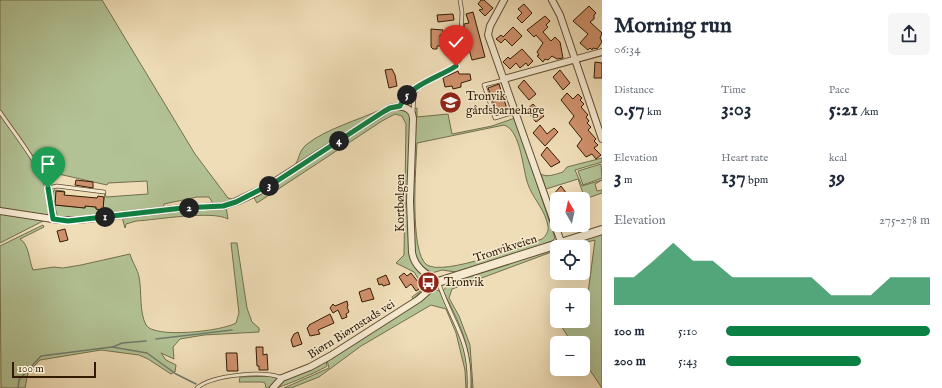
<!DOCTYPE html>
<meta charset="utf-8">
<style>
:root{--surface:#fff;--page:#f6f6f7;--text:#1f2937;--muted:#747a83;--accent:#0b8043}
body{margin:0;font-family:"IM FELL English",serif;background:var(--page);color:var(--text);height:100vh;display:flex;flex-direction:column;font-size:15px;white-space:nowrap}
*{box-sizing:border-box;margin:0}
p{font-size:13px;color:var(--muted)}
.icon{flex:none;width:22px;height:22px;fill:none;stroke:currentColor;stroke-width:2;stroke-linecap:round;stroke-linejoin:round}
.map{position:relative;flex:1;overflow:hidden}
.panel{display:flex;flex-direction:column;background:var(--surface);width:340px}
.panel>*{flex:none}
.needle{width:26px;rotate:351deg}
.tools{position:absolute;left:550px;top:192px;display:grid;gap:8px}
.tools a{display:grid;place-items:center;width:40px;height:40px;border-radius:6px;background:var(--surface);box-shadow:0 4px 16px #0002;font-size:20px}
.scale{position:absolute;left:12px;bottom:10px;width:84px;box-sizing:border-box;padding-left:4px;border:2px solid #311c03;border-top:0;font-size:11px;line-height:14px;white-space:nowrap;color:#311c03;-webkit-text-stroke:3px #f5e9d0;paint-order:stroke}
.pin{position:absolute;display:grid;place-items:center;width:34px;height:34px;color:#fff;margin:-41px -17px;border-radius:50% 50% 50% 0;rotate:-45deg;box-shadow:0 0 4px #0007}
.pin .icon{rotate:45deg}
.km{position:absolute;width:20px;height:20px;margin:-10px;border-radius:50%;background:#222;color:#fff;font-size:11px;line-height:20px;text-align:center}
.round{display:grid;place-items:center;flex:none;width:42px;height:42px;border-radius:6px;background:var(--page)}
.headline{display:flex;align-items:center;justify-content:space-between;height:68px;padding:0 12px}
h1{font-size:22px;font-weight:700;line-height:30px}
.figures{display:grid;grid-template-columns:repeat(3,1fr);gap:6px;height:68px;padding:4px 12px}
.figures div{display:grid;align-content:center}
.figures b{font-size:20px;font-weight:700}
.figures small{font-size:11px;font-weight:400}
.figures p{font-size:11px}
.chart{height:112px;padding:8px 12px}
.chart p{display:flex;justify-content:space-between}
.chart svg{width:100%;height:72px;margin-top:4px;fill:var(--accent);opacity:.7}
ul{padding:0 12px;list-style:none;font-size:13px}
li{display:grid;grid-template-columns:64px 48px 1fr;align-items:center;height:30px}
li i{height:10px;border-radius:5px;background:var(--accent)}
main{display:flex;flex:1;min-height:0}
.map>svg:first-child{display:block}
.green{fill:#b2c294;stroke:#726f4c;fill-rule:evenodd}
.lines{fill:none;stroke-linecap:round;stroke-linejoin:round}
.stream{stroke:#707b6d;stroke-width:1.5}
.building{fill:#cf916c;stroke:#311c03}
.service-casing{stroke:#604c30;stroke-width:4.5}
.minor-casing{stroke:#604c30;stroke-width:8}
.tertiary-casing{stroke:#604c30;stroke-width:10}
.service{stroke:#f5e9d0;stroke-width:3}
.minor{stroke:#f5e9d0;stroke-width:6}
.tertiary{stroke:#f5e9d0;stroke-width:8}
.route-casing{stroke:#fff;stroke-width:8}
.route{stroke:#0b8043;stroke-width:5}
.labels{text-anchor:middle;stroke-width:3;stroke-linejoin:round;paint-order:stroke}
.poi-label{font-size:12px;fill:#311c03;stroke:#f5e9d0;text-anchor:start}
.street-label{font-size:12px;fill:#311c03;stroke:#f5e9d0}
</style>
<main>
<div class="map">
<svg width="602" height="388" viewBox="0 0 602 388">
<rect width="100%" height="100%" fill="#efddb7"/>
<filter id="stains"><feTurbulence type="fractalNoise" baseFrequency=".005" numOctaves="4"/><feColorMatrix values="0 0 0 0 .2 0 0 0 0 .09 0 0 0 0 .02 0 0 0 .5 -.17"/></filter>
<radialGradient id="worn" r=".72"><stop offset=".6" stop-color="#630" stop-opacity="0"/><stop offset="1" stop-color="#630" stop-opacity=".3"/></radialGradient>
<path class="green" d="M0,0H102L195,154L228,198L232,199L268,182L294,166C300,159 298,152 306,145C325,129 359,120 382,109V111L277,179L232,202L214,205L209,197H197L164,204L163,209L93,217L58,219L52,195L54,190L64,191L65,192H56L55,205L85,208V206L96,207V209L102,210L105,193L106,197L148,194L147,181L108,183L107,185L41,170L0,110Z
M395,108L405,109L411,115L409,241L426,279V287L413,299L412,297L424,288L414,272L396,263L404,255L406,124L402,116L395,114L382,121L257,203L253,196Z
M417,108V117L448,114L452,134L492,126L515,118L555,238L552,241L535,247L456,272L442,270L432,273L417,263L412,239L414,109ZM504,125C522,131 522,171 529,187C535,201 545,210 548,226C549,231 546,236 542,239C521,246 445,276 427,265C409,253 416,165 417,143Z
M0,113C13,133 60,194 50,216L0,210Z
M602,158V162L575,170L582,186L602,180L595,184L597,191L602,190V193L585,199L578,179L546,189L541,174C547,178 556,174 563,172L567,167Z
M601,164L602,178L583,185L578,171Z
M226,207L228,219C212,210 156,220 136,221L126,224L125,228L122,217Z
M0,212L42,220L43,221L0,243Z
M43,225L44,227L20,239C29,244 29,261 33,270L54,267L63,268L81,265L130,254C132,262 138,270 139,277C142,291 139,312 146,325C154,339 223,331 236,323L239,313L231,243H237L247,308L252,322L259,328V332L204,335L180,339L173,347L174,359L161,353L166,360L176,365L175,372L171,374L148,359L139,355L101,350L40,360L28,373L25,388H1L0,246Z
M602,232V388L583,360V343H572L558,321H583V303L590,298L588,293L595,240L568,247H557V250L452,289L449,298L459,316L470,345L473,388H471C471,346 462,328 443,291L451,281Z
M435,290L440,291L458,328L467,359L468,388H466L465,370L456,333L446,309L431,305L361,346L319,377L291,388H284L329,368L327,360Z
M326,361L327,366C322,370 280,388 275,388L281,382Z
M272,376L278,378L271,388H266L265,383L262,382H239L240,377Z"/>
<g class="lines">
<path class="stream" d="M156,339L232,330
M113,347L122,343L146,341
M18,388L19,380L41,356L112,347L147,353L176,374L196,384"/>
</g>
<path class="building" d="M481,0H484L493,8L485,16L479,10L483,9L478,4Z
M524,4L532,13L522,23L517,18L522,13L518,9Z
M589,6L596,13L594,15V19L590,22L602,33L600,38L602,42L597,49L593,48L592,50L590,48L588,50L580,43L588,34L573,21Z
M473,12L485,57L472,60L468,46L467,47L464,31V24L469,23L466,14Z
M453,14L454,20L438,22L437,15Z
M545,16L550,21L546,25L548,27L543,32L551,41L555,37L560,42L563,58L557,59L552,56L548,60L545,59L543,62L537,56L539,55L537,52L543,43L536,35L534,37L527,30Z
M513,27L522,36L512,46L505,39L501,43L496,39L501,35L503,37Z
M431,29L443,30V35H440L441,46H437V49H433L431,47Z
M522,49L533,61L528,66L526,63L520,68L516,63L510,69L503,62L508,57L510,59Z
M595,62L602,63V78H594Z
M392,69L395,75L397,86L389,88L385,70Z
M560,70L570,83L563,90L553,77Z
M458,71L459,74H470L471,80L461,83V87L453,89L452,86L445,87L443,78Z
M524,80L536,94L529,100L518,87Z
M499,84L507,109L497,113L488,88Z
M567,93L573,99L578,94L582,98L580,100L584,104L581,107L588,115L586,117L589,121L587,123L591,127L588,130L596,139L594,141L598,145L594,148L601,155L596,159L592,154L586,157L577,146L582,139L569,123L574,116L561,100Z
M533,104L544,116L536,122L526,110Z
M540,125L547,134L554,128L558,132L545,146L533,133Z
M547,147L560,162L551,167L541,155Z
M76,180L93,182V188L75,185Z
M561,186L567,194L572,199H555L552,196Z
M56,191L65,192L64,195L97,198L98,196L104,197L103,210L96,209V207L85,206V208L55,205Z
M65,229L68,240L60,242L57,231Z
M404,273L407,276L411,273L422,287L416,291L411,284L406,288L399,277Z
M386,275L390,284L383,286L382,284L379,285L377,279Z
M370,288L374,299L362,302L359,292Z
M347,301L348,306L347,307L349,312L346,314L347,317L342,319L338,310L333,313L330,308L333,304L335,306Z
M330,314L334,323L318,330L320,334L310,336L307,328L309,326V325Z
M298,332L302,344L293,347L291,340L294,334Z
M256,347H263V355L267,354L268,370H259V366H257Z
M226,353H237L238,371H227Z"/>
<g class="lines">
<defs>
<path id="service" d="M504,80L484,85L495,118L515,112
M399,106L404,98L415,90
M0,112C20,142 55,181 53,219
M413,112L414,94L417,89L452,69L460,59L462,12L460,0
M48,188L57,186L104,192
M439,284C453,325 471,340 469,388
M197,388C212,375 264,370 282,378"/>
<path id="minor" d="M504,0L490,26L488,35L561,242
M552,0L560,15L602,139
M504,79L602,52
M0,211L59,220H78L183,208L223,206L236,202L258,192L390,108C399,105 412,106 413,118L410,201L412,252C414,267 426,274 438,282L419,299L330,356L310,367L282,378L273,388"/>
<path id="tertiary" d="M438,282L602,230"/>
</defs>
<use href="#service" class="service-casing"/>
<use href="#minor" class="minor-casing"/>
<use href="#tertiary" class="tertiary-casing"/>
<use href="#service" class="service"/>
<use href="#minor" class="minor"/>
<use href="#tertiary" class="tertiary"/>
</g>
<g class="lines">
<defs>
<path id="route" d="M48,188L53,219L68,221L183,208L223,206L236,202L277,181L383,112L390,108L400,106C409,85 438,78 456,66"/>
</defs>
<use href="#route" class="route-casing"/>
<use href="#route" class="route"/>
</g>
<defs>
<symbol id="school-disc" viewBox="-11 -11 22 22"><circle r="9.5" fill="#8f2418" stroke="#f5e9d0"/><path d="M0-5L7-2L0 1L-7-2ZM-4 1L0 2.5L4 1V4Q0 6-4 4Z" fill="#fff"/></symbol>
<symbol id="bus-disc" viewBox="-11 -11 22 22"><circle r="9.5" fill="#8f2418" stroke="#f5e9d0"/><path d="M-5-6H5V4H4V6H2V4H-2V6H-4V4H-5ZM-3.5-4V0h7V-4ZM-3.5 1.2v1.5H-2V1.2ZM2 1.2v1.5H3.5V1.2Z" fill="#fff"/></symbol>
</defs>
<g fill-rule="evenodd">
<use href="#school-disc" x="438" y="90" width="25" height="25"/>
<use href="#bus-disc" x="416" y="270" width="25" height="25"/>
</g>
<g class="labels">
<g class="poi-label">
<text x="466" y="100">Tronvik<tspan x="466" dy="14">gårdsbarnehage</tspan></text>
<text x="444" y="286">Tronvik</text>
</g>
<g class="street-label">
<text transform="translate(400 203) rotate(-90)" y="4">Kortbølgen</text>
<text transform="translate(505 248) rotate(-18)" y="4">Tronvikveien</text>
<text transform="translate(351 329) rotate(-32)" y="4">Biørn Biørnstads vei</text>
</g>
</g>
<rect width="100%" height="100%" filter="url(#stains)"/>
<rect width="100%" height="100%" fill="url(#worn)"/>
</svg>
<div class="tools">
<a><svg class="needle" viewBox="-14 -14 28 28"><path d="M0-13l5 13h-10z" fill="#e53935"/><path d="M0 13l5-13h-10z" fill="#747a83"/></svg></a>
<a><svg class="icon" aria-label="locate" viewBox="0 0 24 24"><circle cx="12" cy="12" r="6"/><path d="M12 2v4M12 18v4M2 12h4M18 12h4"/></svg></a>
<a>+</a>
<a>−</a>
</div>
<div class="scale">100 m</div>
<div class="pin" style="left:48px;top:188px;background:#1e9e55"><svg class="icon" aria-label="arrive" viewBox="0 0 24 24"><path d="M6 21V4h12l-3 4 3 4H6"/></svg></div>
<div class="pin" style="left:456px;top:66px;background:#d93025"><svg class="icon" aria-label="check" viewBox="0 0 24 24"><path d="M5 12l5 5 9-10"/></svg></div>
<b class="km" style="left:105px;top:217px">1</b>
<b class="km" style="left:189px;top:208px">2</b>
<b class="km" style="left:269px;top:186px">3</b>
<b class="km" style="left:339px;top:141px">4</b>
<b class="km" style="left:407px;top:95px">5</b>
</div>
<section class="panel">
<div class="headline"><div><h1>Morning run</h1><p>06:34</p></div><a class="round"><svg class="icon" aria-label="share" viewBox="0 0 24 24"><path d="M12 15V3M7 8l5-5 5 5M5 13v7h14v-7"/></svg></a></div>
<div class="figures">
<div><p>Distance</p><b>0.57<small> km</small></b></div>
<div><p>Time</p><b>3:03</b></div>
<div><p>Pace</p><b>5:21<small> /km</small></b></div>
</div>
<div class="figures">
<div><p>Elevation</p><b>3<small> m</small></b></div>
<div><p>Heart rate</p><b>137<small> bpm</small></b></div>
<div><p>kcal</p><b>39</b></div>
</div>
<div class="chart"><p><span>Elevation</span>275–278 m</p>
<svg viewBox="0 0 160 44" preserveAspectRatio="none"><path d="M0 44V27L10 27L20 17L30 6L40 17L50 17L60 27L70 27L80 27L90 27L100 27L110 38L120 38L130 38L140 27L150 27L160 27V44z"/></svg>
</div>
<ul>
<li><b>100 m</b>5:10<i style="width:100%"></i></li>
<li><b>200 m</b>5:43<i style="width:66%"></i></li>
</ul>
</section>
</main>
